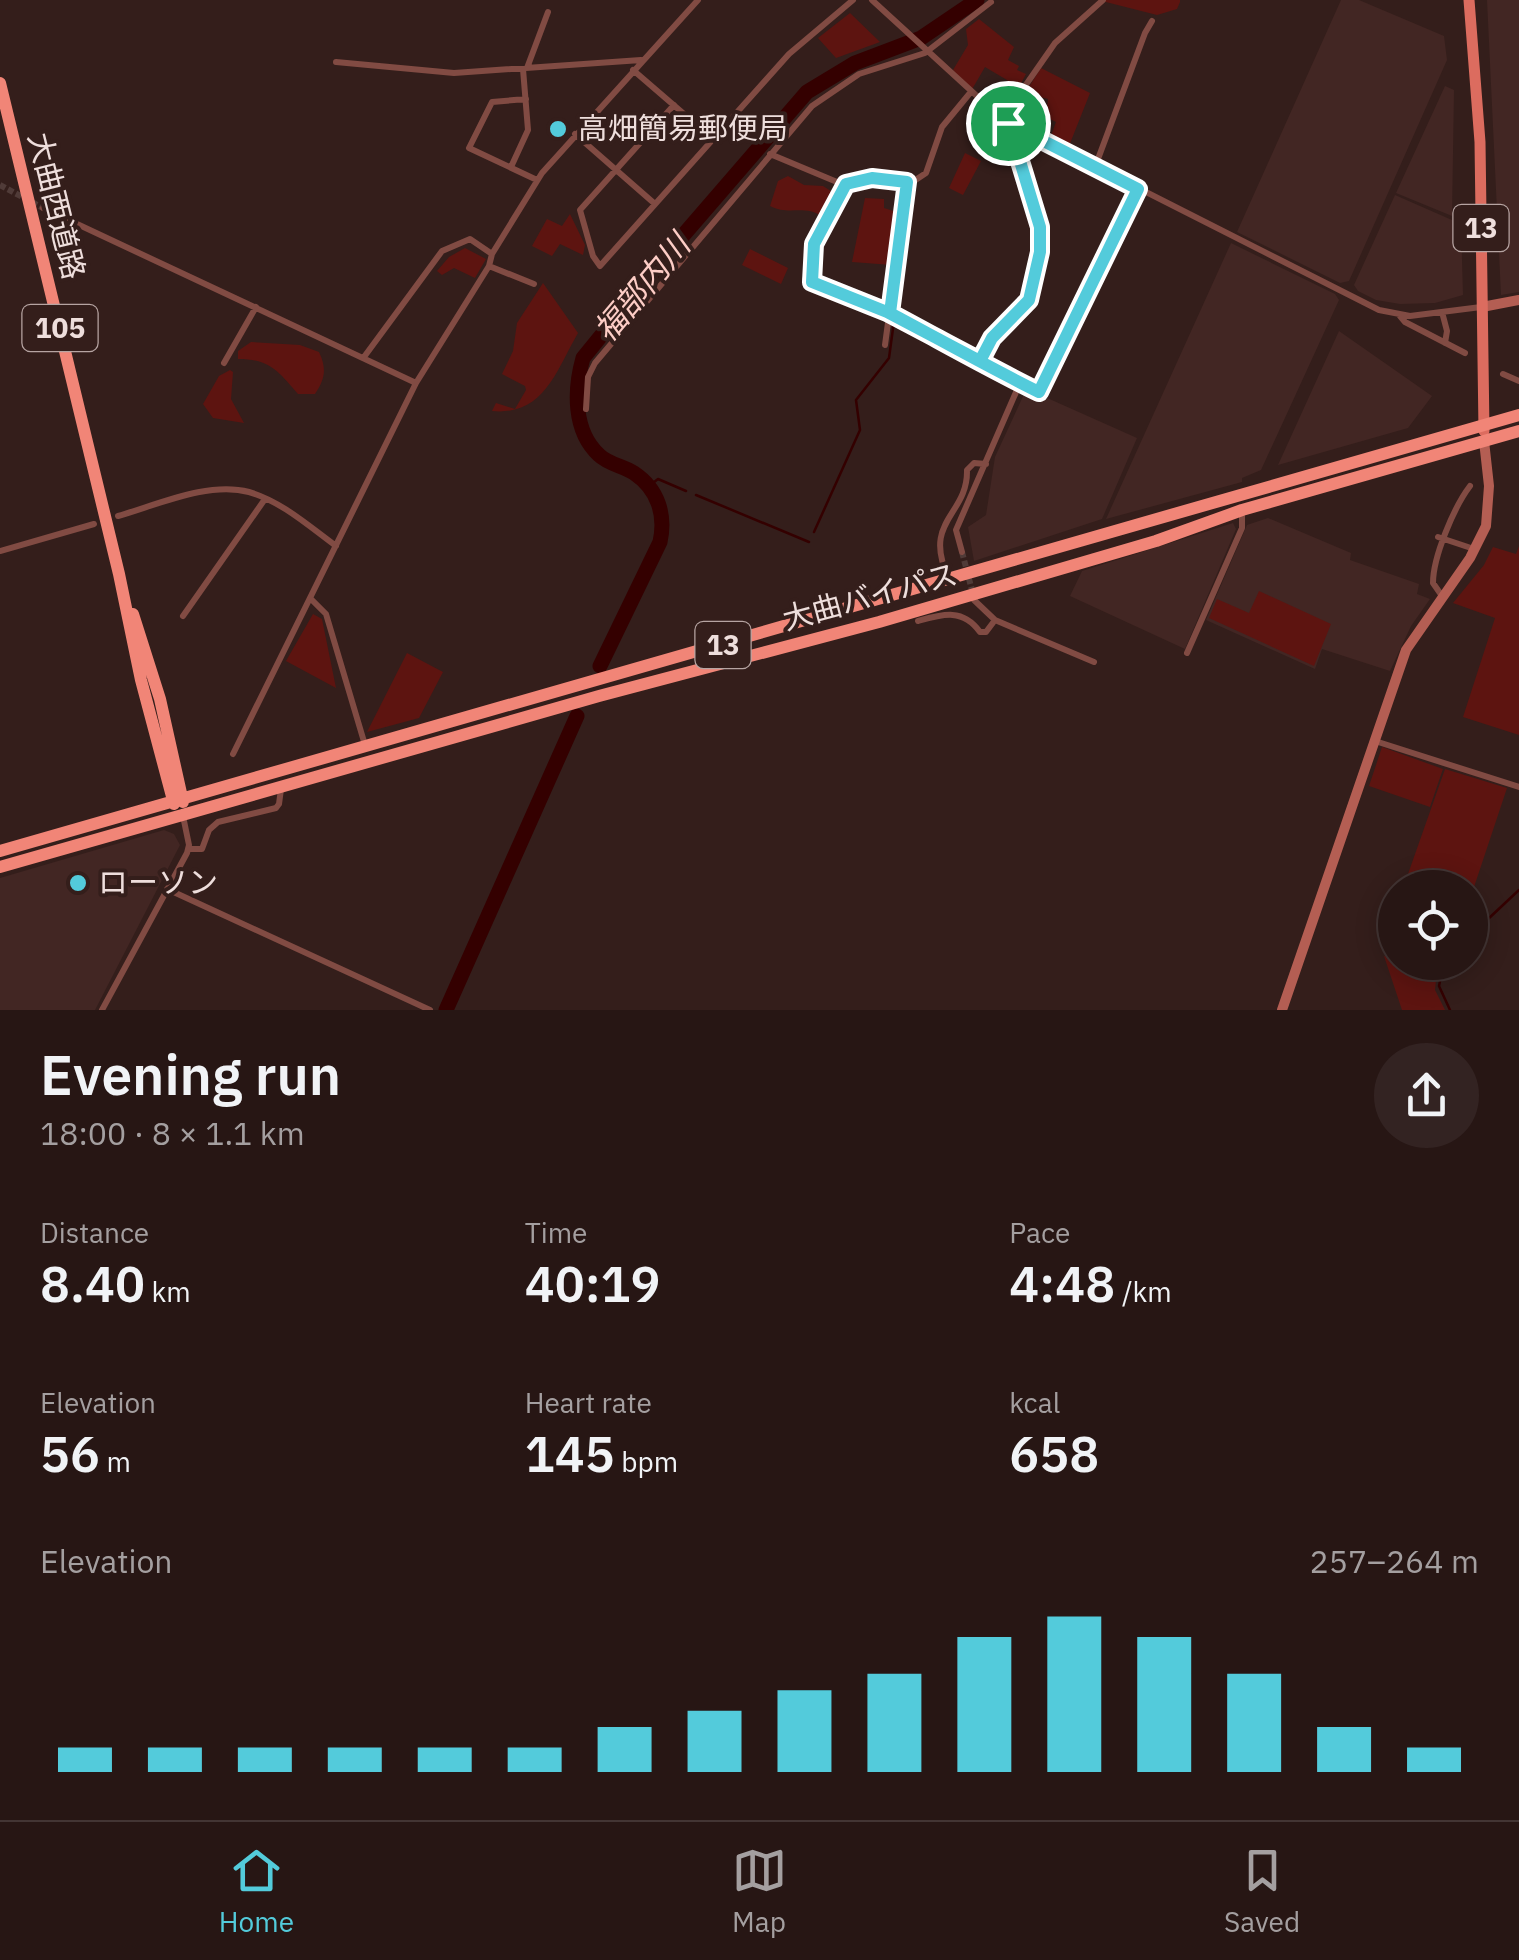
<!DOCTYPE html>
<meta charset="utf-8">
<style>
:root{--surface:#271614;--page:#332322;--text:#f1f3f6;--muted:#a49fa0;--line:#433534;--accent:#53cbdb}
body{margin:0;font-family:"IBM Plex Sans","Noto Sans JP",sans-serif;background:var(--page);color:var(--text);height:100vh;display:flex;flex-direction:column;font-size:38px;white-space:nowrap}
*{box-sizing:border-box;margin:0}
p{font-size:32px;color:var(--muted)}
.icon{flex:none;width:55px;height:55px;fill:none;stroke:currentColor;stroke-width:2;stroke-linecap:round;stroke-linejoin:round}
.map{position:relative;height:1010px;overflow:hidden}
.drawer{display:flex;flex-direction:column;background:var(--surface);flex:1}
.drawer>*{flex:none}
.tools{position:absolute;left:1378px;top:870px;display:grid;gap:20px}
.tools a{display:grid;place-items:center;width:110px;height:110px;border-radius:50%;background:var(--surface);box-shadow:0 5px 25px #0003,0 0 0 2px var(--line);font-size:50px}
.pin{position:absolute;display:grid;place-items:center;width:85px;height:85px;color:#fff;margin:-42px;border:5px solid #fff;border-radius:50%;box-shadow:0 2px 10px #0007}
.round{display:grid;place-items:center;flex:none;width:105px;height:105px;border-radius:52px;background:var(--page)}
.head{display:flex;align-items:center;justify-content:space-between;height:170px;padding:0 40px}
h1{font-size:55px;font-weight:600;line-height:75px}
.figures{display:grid;grid-template-columns:repeat(3,1fr);gap:15px;height:170px;padding:10px 40px}
.figures div{display:grid;align-content:center}
.figures b{font-size:50px;font-weight:600}
.figures small{font-size:28px;font-weight:400}
.figures p{font-size:28px}
.chart{height:280px;padding:20px 40px}
.chart p{display:flex;justify-content:space-between}
.chart svg{width:100%;height:180px;margin-top:10px;stroke:var(--accent);stroke-width:6}
.dock{display:flex;justify-content:space-around;align-items:center;height:140px;border-top:2px solid var(--line);background:var(--surface);font-size:28px;color:var(--muted)}
.dock a{display:grid;justify-items:center;gap:5px}
.dock .active{color:var(--accent)}
.map>svg:first-child{display:block}
.built{fill:#422623}
.green{fill:#5d1410}
.lines{fill:none;stroke-linecap:round;stroke-linejoin:round}
.stream{stroke:#340000;stroke-width:2.5}
.river{stroke:#340000;stroke-width:15}
.street-tunnel{stroke:#503b38;stroke-width:6;stroke-dasharray:6 3;stroke-linecap:butt}
.street{stroke:#814b43;stroke-width:6}
.secondary{stroke:#b45e53;stroke-width:10}
.primary{stroke:#dc6c5f;stroke-width:11}
.highway{stroke:#f18577;stroke-width:12}
.route-casing{stroke:#fff;stroke-width:20}
.route{stroke:#53cbdb;stroke-width:12}
.poi-dot{fill:#53cbdb;stroke:#341e1b;stroke-width:4}
.labels{text-anchor:middle;stroke-width:8;stroke-linejoin:round;paint-order:stroke}
.shield{fill:#341e1b;stroke:#b6a4a2;stroke-width:2.5}
.shield-label{font-size:28px;font-weight:bold;fill:#eededc}
.poi-label{font-size:30px;fill:#eededc;stroke:#341e1b;text-anchor:start}
.street-label{font-size:30px;fill:#eededc;stroke:#341e1b}
.water-label{font-size:32px;font-style:italic;fill:#fdcdc6;stroke:#341e1b}
</style>
<div class="map">
<svg width="1519" height="1010" viewBox="0 0 1519 1010">
<rect width="100%" height="100%" fill="#341e1b"/>
<path class="built" d="M1341,0H1359L1444,36L1447,60L1349,281L1340,283L1237,232Z
M1487,0H1519V292L1501,295Z
M1445,86L1454,90L1452,216L1396,193Z
M1395,195L1461,224L1463,295L1435,303L1400,304L1376,300L1358,291L1354,285Z
M1231,243L1335,294L1339,300L1301,383L1261,470L1242,478V482L1106,519Z
M1339,331L1432,396L1408,428L1278,465Z
M1025,392L1042,401L1045,397L1137,438L1102,519L974,561L968,527L986,515L995,457Z
M1268,518L1351,553L1350,560L1419,584L1417,594L1430,599L1411,626L1390,671L1322,649L1315,669L1206,620L1247,525Z
M1233,523L1236,529L1185,649L1070,596L1082,571Z
M164,830L174,834L180,845L95,1010H0V878Z"/>
<path class="green" d="M1098,0H1180V2L1177,9L1157,15Z
M850,13L880,42L836,58L818,38Z
M979,19L1014,47L1008,60L1019,66L1017,70L1026,74L1019,87L985,67L971,91L953,70L968,45L966,29Z
M1041,68L1090,93L1069,146L1050,138L1056,122L1046,117L1048,99L1025,93Z
M965,153L981,161L963,195L949,188Z
M788,176L804,185L823,186L834,193L823,217C805,204 788,216 770,206L778,181Z
M865,198L884,199V208L900,213L892,265L852,262Z
M570,214L585,245L583,255L560,244L552,256L532,246L547,219L562,226Z
M465,248L486,259L475,278L454,268L442,275L437,271L449,257Z
M750,249L788,268L781,284L742,265Z
M543,283L578,333C556,371 544,416 492,411L496,403L515,409L526,390L525,386L502,374L513,351L517,323Z
M251,342L300,345L319,352C327,369 325,379 315,394H298C278,371 270,359 238,359V351Z
M230,370L233,372L231,399L244,423L213,418L203,404L219,376Z
M1519,546V735L1463,717L1495,618L1453,603L1484,565L1493,547L1516,554Z
M1259,591L1331,624L1314,666L1209,618L1217,599L1249,613Z
M313,614L322,619L336,688L286,661Z
M407,653L443,672L419,718L367,732Z
M1382,747L1443,769L1430,807L1369,786Z
M1445,769L1507,788L1470,899V888L1407,887L1408,874Z
M1384,956L1395,959V962L1437,971L1435,990L1445,1010H1402Z"/>
<g class="lines">
<path class="stream" d="M895,309L910,198
M649,486L658,479L686,491
M696,495L809,542
M814,532L860,430L856,400L889,358L894,321
M1470,936L1519,890
M1444,962L1439,986L1450,1010"/>
<path class="river" d="M600,666L660,542C666,515 658,489 634,473C623,466 608,464 599,455C573,431 574,390 583,358L680,239L807,92L855,63L921,38L977,0
M446,1010L577,716"/>
<path class="street-tunnel" d="M0,185L43,208
M962,552L973,594"/>
<path class="street" d="M872,0L1002,119L1379,310L1410,316L1481,307
M336,62L454,73L641,60
M527,68L548,12
M633,70L713,139
M526,99L492,102L469,148L537,180
M674,105L580,210L593,256L600,266L789,54L853,0
M1002,119L1055,43L1103,0
M575,134L655,204
M770,154L837,182L872,179L914,181L926,173L942,127L970,93
M511,167L528,130L523,69
M1095,167L1145,33L1152,21
M43,208L416,383
M489,266L534,284
M805,279L887,312L1039,391L1138,189
M812,282L814,244L847,183
M1442,312L1447,331L1445,343
M1400,316L1405,322L1465,353
M885,345L907,182
M364,357L442,251L470,239L492,254
M980,361L992,339L1029,299L1037,273L1040,227L1019,158L1008,134V123
M224,363L256,307
M1503,374L1519,381
M586,409L588,377L595,363L812,106L859,74L925,53L991,2
M118,516C157,505 208,481 249,492C281,501 310,527 336,546
M1438,537L1474,549
M0,551L94,524
M962,552L956,530L1020,383
M949,579C921,520 968,516 967,470L974,463L986,464
M1442,596L1433,583C1433,557 1454,507 1470,486
M311,599L326,614L365,745
M974,600L995,620L1094,662
M183,616L265,499
M918,621C943,614 963,608 980,632H986L995,620
M1187,653L1242,528V511
M1375,741L1519,787
M233,754L416,383L489,266L492,254L542,173L698,0
M188,849H202L209,830L218,822L276,808L279,804L281,789
M167,889L430,1010
M102,1010L187,853L189,845L183,816"/>
<path class="secondary" d="M1482,307L1519,300
M1282,1010L1406,650L1470,558L1486,526L1489,486L1484,441"/>
<path class="primary" d="M1469,0L1480,142L1484,431"/>
<path class="highway" d="M0,83L119,574L141,680L174,804
M133,614L160,699L183,802
M0,851L1519,415
M0,867L599,696L879,622L1156,541L1242,510L1519,431"/>
</g>
<g class="lines">
<defs>
<path id="route" d="M1008,123V134L1019,158L1040,227V252L1029,300L992,338L980,361L887,312L812,282L814,244L846,184L872,178L907,182L890,313C939,339 988,367 1039,392L1138,189L1008,123"/>
</defs>
<use href="#route" class="route-casing"/>
<use href="#route" class="route"/>
</g>
<g class="poi-dot">
<circle cx="558" cy="129" r="10"/>
<circle cx="78" cy="883" r="10"/>
</g>
<g class="labels">
<g class="shield">
<rect x="1453.5" y="205" width="55" height="46" rx="8"/>
<rect x="22.5" y="305" width="75" height="46" rx="8"/>
<rect x="695.5" y="622" width="55" height="46" rx="8"/>
</g>
<g class="shield-label">
<text x="1481" y="238">13</text>
<text x="60" y="338">105</text>
<text x="723" y="655">13</text>
</g>
<g class="poi-label">
<text x="578" y="139">高畑簡易郵便局</text>
<text x="98" y="893">ローソン</text>
</g>
<g class="street-label">
<text transform="translate(56 206) rotate(76)" y="10">大曲西道路</text>
<text transform="translate(870 597) rotate(-15)" y="10">大曲バイパス</text>
</g>
<g class="water-label">
<text transform="translate(642 288) rotate(-50)" y="11">福部内川</text>
</g>
</g>
</svg>
<div class="tools">
<a><svg class="icon" aria-label="locate" viewBox="0 0 24 24"><circle cx="12" cy="12" r="6"/><path d="M12 2v4M12 18v4M2 12h4M18 12h4"/></svg></a>
</div>
<div class="pin" style="left:1008px;top:123px;background:#1e9e55"><svg class="icon" aria-label="arrive" viewBox="0 0 24 24"><path d="M6 21V4h12l-3 4 3 4H6"/></svg></div>
</div>
<section class="drawer">
<div class="head"><div><h1>Evening run</h1><p>18:00 · 8 × 1.1 km</p></div><a class="round"><svg class="icon" aria-label="share" viewBox="0 0 24 24"><path d="M12 15V3M7 8l5-5 5 5M5 13v7h14v-7"/></svg></a></div>
<div class="figures">
<div><p>Distance</p><b>8.40<small> km</small></b></div>
<div><p>Time</p><b>40:19</b></div>
<div><p>Pace</p><b>4:48<small> /km</small></b></div>
</div>
<div class="figures">
<div><p>Elevation</p><b>56<small> m</small></b></div>
<div><p>Heart rate</p><b>145<small> bpm</small></b></div>
<div><p>kcal</p><b>658</b></div>
</div>
<div class="chart"><p><span>Elevation</span>257–264 m</p>
<svg viewBox="0 0 160 44" preserveAspectRatio="none"><path d="M5 44V38M15 44V38M25 44V38M35 44V38M45 44V38M55 44V38M65 44V33M75 44V29M85 44V24M95 44V20M105 44V11M115 44V6M125 44V11M135 44V20M145 44V33M155 44V38"/></svg>
</div>
</section>
<nav class="dock">
<a class="active"><svg class="icon" aria-label="home" viewBox="0 0 24 24"><path d="M3 11l9-7 9 7M6 9v11h12V9"/></svg>Home</a>
<a><svg class="icon" aria-label="map" viewBox="0 0 24 24"><path d="M3 6l6-2 6 2 6-2v14l-6 2-6-2-6 2zM9 4v14M15 6v14"/></svg>Map</a>
<a><svg class="icon" aria-label="saved" viewBox="0 0 24 24"><path d="M7 4h10v16l-5-4-5 4z"/></svg>Saved</a>
</nav>
